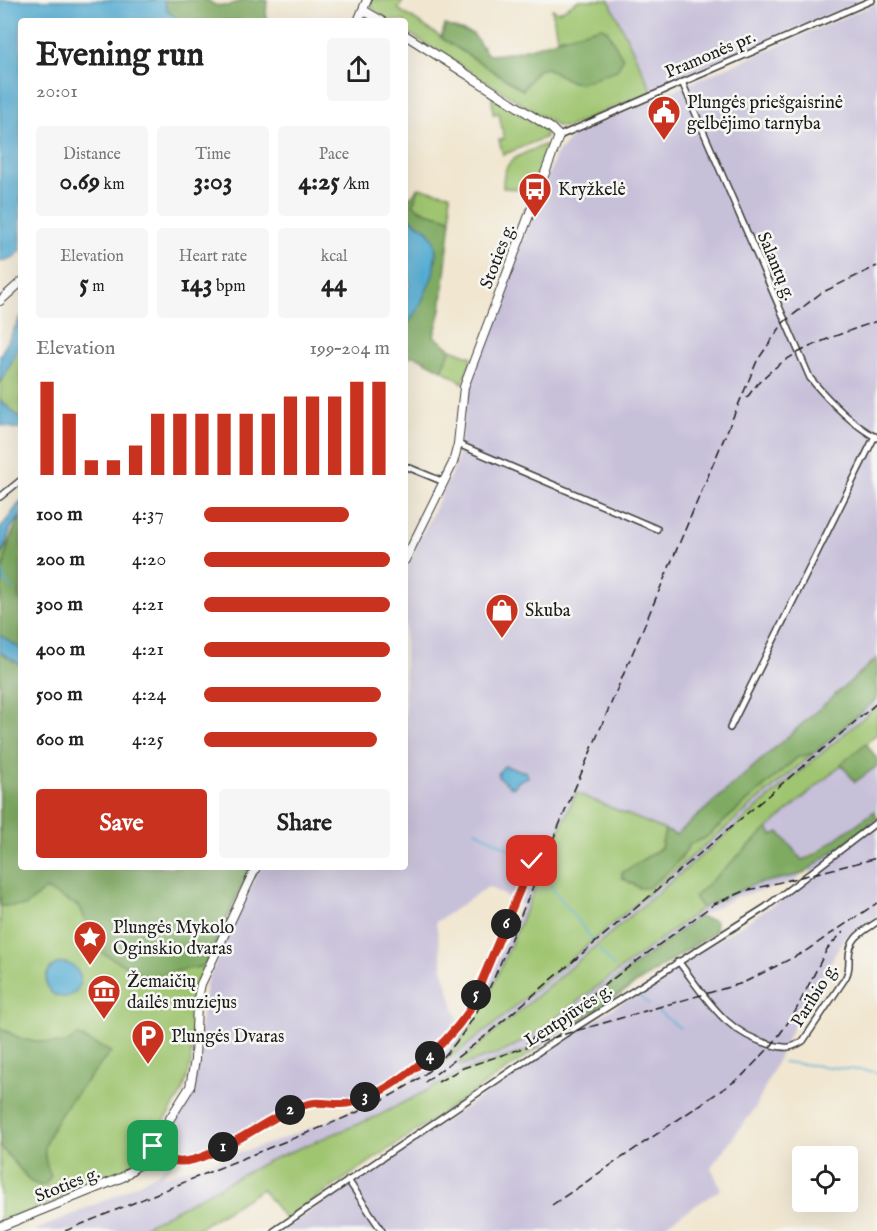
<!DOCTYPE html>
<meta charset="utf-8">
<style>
:root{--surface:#fff;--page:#f6f6f6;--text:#222;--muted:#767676;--accent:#c8321e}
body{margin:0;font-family:"IM FELL English",serif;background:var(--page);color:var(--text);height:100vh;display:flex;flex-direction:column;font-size:22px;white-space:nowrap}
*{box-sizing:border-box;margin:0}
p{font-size:20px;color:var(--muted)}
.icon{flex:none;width:33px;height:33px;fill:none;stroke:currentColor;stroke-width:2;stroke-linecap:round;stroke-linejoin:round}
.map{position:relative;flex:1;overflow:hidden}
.panel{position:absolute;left:18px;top:18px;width:390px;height:852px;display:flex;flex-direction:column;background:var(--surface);border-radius:6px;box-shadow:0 6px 24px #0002}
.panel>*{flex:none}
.fabs{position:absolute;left:792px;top:1146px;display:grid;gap:12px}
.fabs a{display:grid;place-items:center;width:66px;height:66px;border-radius:6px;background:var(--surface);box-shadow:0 6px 24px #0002;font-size:30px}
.pin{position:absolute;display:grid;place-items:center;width:51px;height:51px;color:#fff;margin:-26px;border-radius:12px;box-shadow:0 3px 9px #0006}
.km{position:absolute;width:30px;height:30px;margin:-15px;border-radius:50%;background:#222;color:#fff;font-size:16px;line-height:30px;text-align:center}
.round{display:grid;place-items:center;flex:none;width:63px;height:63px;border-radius:6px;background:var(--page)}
.overview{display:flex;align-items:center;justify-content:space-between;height:102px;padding:0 18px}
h1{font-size:33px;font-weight:700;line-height:45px}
.figures{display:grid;grid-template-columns:repeat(3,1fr);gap:9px;height:102px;padding:6px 18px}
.figures div{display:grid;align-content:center;border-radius:6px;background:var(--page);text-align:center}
.figures b{font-size:26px;font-weight:700}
.figures small{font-size:16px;font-weight:400}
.figures p{font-size:16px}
.chart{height:168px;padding:12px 18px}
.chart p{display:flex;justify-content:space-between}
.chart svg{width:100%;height:108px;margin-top:6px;stroke:var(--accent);stroke-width:6}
.button{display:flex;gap:12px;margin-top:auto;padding:12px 18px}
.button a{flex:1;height:69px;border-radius:6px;background:var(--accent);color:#fff;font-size:24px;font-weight:700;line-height:69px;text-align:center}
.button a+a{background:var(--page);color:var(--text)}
ul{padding:0 18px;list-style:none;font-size:20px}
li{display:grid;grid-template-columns:96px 72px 1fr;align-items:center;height:45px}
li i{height:15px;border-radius:8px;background:var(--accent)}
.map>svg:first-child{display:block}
.industrial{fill:#c7c0d9}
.green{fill:#9fc570;stroke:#5e7046;stroke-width:1.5}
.forest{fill:#7faa62;stroke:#4e633f;stroke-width:1.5}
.water{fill:#57aed4;stroke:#3a6578;stroke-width:1.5}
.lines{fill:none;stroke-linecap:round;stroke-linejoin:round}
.stream{stroke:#57aed4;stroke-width:1.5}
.street-casing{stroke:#3c3a37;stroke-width:8}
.secondary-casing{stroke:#3c3a37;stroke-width:10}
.street{stroke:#fff;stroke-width:5}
.secondary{stroke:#fff;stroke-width:8}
.rail{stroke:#1c1c1c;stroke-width:1.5;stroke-dasharray:9 4.5;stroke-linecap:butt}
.route-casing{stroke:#fff;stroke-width:12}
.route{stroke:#c8321e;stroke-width:8}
.labels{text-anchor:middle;stroke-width:5;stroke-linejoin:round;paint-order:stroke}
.street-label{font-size:18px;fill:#1c1c1c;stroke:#f6f6f2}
.poi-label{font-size:18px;fill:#1c1c1c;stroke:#f6f6f2;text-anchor:start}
</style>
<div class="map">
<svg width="877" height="1231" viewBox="0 0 877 1231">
<rect width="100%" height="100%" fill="#f6f6f2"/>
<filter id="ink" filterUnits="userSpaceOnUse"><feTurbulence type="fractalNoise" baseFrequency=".0167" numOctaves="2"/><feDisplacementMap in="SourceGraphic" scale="12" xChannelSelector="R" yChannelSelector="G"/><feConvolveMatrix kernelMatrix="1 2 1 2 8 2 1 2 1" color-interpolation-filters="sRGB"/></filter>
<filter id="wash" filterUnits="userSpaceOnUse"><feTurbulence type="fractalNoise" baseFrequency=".008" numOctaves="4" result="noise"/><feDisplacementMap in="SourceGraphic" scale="24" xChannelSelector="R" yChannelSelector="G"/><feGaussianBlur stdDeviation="1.35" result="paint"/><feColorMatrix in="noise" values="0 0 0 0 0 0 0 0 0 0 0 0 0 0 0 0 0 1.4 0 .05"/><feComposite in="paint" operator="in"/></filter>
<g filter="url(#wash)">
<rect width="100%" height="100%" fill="#f1e7d1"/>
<path class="industrial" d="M609,0H862L652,91Z
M877,3V658L676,835L504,963L476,1019L442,1067L877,699V706L458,1063L505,1051L533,1035L702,908L752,885L803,874L793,883L736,897L698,917L549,1030L552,1034L564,1030L542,1046L464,1071L378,1116L268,1161L136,1231H34L117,1195L157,1173L169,1161L173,1163L161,1177L277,1141L328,1121L401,1086L424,1070L445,1051L471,1018L522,904L488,887L436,922L444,974L458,1020L423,1056L372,1090L348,1097L316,1100L281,1111L222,1145L202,1153L178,1159L169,1156L157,1147L193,1088L206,984L260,867H405V570L456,464L470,380L556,155L574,134L595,124Z
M841,764L855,782L877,766V812L802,860L780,833L772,835L768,828Z
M877,818V916L844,939L788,1037L756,1107L711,1167L721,1189L656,1231H281L646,986L815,878L809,869Z"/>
<path class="green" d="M370,0H404L398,9L522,90L537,70L547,68L572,82L607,30L602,28L557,38L552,9L559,12L579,0H609L652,91L568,127H559L405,31V21C390,21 372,19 370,0Z
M492,97L545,129L546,137L503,155L499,140L504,139L499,113L493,114Z
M544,145L549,147L535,190L503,188C502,157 519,156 544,145Z
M419,188L450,194L451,220C438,212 425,216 413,204Z
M21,343V419L0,400L1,381Z
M451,349L472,357L463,383L442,370Z
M21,516V867H251L196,987L192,1009L191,1064L183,1091L140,1160L123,1173L0,1224V559Z
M877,706V734L768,828L695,897L702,908L533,1035L505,1051L460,1066L458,1063Z
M814,753L491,1027L438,1067L462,1039L486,1002L576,793L665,830L661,848L622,873V878L640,888L662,877L683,856L690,844L705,838L798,757Z
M542,1046L285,1219L262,1189L194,1231H136L268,1161L378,1116L464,1071Z"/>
<path class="forest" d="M164,0H207L215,5L228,6L242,0H267L266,19V21H180L167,10Z
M445,25L473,34L488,55C527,54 563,35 602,27L607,30L623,59L617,70L581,83L572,82L547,68L537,70L523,90L441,38Z
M419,188L413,204C425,216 438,212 451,220L441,310L434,336L451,349L442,370L416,356L405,357L407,325L421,301L436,259C436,239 421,224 405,215V192L409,198Z
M21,516V589L18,599L21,602V649L0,635C0,593 0,551 21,516Z
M0,652L21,665V867H251L204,966L146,977L97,950L80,907L45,889L26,906H0Z
M877,658V699L814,753L798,757L705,838L690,844L675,865L648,888H640L622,878V873L661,848L665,830L676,835Z
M866,743L877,759V766L855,782L841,764Z
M875,811L877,818L803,874L752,885L702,908L694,897L768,828L772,835L779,832L802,860L812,856Z
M698,917L716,921L715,932L576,1023L552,1034L549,1030Z
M0,1028L24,1040L65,1044L77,1035L111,1052C89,1079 60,1108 47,1140C42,1152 46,1165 51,1176L46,1184L41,1186L31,1182L0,1146Z"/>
<path class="water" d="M0,0H164L167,10L180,21H21V251L14,257L0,262Z
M405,215L428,230L434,240L436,252L433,275L419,308L407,325L405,341V294L410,284L405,279Z
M21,316V343L0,384V356Z
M0,400L21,419V430L0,425Z
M21,501V516L11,528L0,559V529Z
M0,635L21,649V665L0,652Z
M504,766L526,772L528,777L520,780L513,788L498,777L499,772Z
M46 980a17 17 0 1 1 34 0a17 17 0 1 1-34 0Z"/>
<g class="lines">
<path class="stream" d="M0,563L6,583L15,590
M475,830L527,859
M544,877L592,939
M598,948L614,967
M638,995L649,1004
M656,1010L680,1028
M783,1062L877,1072"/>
</g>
</g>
<g filter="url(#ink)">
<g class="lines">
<defs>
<path id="street" d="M682,82L810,378C829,401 850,423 877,438
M559,136L872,0
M458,444L657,529
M405,466L444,482
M0,497L21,480
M730,728L875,436
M678,961C707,998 724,1033 772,1045C785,1048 791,1049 803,1041L846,977C849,971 849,966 849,958C849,938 862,932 877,922
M153,1146C159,1150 165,1156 171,1160C196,1171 260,1124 284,1113C293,1109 304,1104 314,1103C326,1102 340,1106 351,1103C396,1091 444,1048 469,1011L533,861
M348,1180L382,1231
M274,1231L565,1034L766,907L877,822"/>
<path id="secondary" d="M363,10L382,21
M358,21L367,0
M405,35L551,128L559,136L464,387L458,444L453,463L405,560
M0,301L21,282
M0,1227L123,1177L143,1161L190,1087L195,1060L197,1003L201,984L256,867"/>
</defs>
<use href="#street" class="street-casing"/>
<use href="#secondary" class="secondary-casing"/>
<use href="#street" class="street"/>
<use href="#secondary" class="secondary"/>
<path class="rail" d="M747,398C776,353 830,338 877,321
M526,1043L714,904L745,891L877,858
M425,1082L484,1037L877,703
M438,1082L463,1068L565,1034L743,983L804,952L877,903
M552,1205L741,1077L772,1045L794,1014L827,949L843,932
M65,1231C133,1203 202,1175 271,1147C317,1129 387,1104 426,1073C457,1048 478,1013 494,978L757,361L784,322L821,293L877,266"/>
</g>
</g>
<g class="lines" filter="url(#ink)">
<defs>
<path id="route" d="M153,1146C159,1150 165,1157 172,1160C197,1171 260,1124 284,1113C293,1109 304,1104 314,1103C326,1102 340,1106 351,1103C394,1092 444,1047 469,1011L532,861"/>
</defs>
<use href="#route" class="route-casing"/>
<use href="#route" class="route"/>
</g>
<defs>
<symbol id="civic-pin" viewBox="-11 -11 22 30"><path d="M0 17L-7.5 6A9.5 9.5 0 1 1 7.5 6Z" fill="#c8321e" stroke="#f6f6f2"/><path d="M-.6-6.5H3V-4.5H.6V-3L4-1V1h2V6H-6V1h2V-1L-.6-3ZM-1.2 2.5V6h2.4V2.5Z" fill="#fff"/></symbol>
<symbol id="bus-pin" viewBox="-11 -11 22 30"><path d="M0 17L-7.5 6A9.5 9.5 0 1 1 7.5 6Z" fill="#c8321e" stroke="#f6f6f2"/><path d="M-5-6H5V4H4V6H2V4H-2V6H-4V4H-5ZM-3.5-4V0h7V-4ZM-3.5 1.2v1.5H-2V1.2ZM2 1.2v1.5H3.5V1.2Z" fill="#fff"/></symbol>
<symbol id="shop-pin" viewBox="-11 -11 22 30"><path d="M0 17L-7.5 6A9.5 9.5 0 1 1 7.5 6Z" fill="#c8321e" stroke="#f6f6f2"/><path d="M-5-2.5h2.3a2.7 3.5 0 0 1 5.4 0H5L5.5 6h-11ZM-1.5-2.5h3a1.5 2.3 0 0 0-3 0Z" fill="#fff"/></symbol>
<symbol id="sight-pin" viewBox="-11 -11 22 30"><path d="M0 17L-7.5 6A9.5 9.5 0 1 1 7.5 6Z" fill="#c8321e" stroke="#f6f6f2"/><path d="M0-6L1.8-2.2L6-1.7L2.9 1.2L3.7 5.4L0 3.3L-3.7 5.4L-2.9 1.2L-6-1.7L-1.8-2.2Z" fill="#fff"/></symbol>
<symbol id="museum-pin" viewBox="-11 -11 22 30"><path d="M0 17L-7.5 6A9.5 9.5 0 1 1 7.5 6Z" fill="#c8321e" stroke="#f6f6f2"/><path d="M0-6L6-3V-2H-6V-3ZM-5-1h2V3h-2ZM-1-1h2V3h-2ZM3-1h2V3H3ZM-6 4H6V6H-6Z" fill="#fff"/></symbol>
<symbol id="parking-pin" viewBox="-11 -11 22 30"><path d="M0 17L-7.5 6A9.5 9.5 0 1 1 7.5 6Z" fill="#c8321e" stroke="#f6f6f2"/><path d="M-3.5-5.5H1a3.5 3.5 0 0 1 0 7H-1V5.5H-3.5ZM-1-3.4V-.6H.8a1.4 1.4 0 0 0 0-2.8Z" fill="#fff"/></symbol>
</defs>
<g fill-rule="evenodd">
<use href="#civic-pin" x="645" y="93" width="38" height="52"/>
<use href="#bus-pin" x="516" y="170" width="38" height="52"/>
<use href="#shop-pin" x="483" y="591" width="38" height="52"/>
<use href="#sight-pin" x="71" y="918" width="38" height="52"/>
<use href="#museum-pin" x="85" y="972" width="38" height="52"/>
<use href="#parking-pin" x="129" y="1017" width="38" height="52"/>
</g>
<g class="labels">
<g class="street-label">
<text transform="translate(710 54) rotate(-23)" y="6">Pramonės pr.</text>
<text transform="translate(497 256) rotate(-69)" y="6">Stoties g.</text>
<text transform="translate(777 266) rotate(67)" y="6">Salantų g.</text>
<text transform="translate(814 995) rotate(-58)" y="6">Paribio g.</text>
<text transform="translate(568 1015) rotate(-33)" y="6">Lentpjūvės g.</text>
<text transform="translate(67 1184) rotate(-22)" y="6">Stoties g.</text>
</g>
<g class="poi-label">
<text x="687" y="108">Plungės priešgaisrinė<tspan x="687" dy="21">gelbėjimo tarnyba</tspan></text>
<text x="558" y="195">Kryžkelė</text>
<text x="525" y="616">Skuba</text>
<text x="113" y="933">Plungės Mykolo<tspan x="113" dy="21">Oginskio dvaras</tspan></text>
<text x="127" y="987">Žemaičių<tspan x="127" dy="21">dailės muziejus</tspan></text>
<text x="171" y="1042">Plungės Dvaras</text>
</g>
</g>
</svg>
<div class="fabs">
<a><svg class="icon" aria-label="locate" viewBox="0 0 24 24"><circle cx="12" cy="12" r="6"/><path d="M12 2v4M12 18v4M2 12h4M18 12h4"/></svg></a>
</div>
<div class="pin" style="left:153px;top:1146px;background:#1e9e55"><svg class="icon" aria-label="arrive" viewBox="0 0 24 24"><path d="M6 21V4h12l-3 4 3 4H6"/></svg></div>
<div class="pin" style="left:532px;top:861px;background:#d93025"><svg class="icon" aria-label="check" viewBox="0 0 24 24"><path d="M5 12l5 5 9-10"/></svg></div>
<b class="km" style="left:223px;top:1147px">1</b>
<b class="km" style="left:290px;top:1110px">2</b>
<b class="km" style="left:365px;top:1097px">3</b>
<b class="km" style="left:430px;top:1056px">4</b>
<b class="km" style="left:476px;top:995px">5</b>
<b class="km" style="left:506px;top:924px">6</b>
<section class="panel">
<div class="overview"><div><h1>Evening run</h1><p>20:01</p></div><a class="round"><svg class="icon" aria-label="share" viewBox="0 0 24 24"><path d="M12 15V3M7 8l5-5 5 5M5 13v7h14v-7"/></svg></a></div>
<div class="figures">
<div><p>Distance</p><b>0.69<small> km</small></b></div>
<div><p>Time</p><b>3:03</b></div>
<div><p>Pace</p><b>4:25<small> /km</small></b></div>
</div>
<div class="figures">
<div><p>Elevation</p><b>5<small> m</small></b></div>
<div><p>Heart rate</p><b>143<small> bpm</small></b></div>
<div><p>kcal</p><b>44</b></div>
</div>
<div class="chart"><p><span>Elevation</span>199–204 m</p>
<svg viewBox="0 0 160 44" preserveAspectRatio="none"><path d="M5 44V6M15 44V19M25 44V38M35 44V38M45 44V32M55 44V19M65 44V19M75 44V19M85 44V19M95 44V19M105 44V19M115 44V12M125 44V12M135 44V12M145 44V6M155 44V6"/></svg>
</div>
<ul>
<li><b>100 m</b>4:37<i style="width:78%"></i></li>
<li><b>200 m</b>4:20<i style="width:100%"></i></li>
<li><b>300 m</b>4:21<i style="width:100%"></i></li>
<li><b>400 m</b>4:21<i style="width:100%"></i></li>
<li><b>500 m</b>4:24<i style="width:95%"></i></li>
<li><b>600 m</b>4:25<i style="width:93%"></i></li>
</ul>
<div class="button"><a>Save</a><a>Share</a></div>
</section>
</div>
